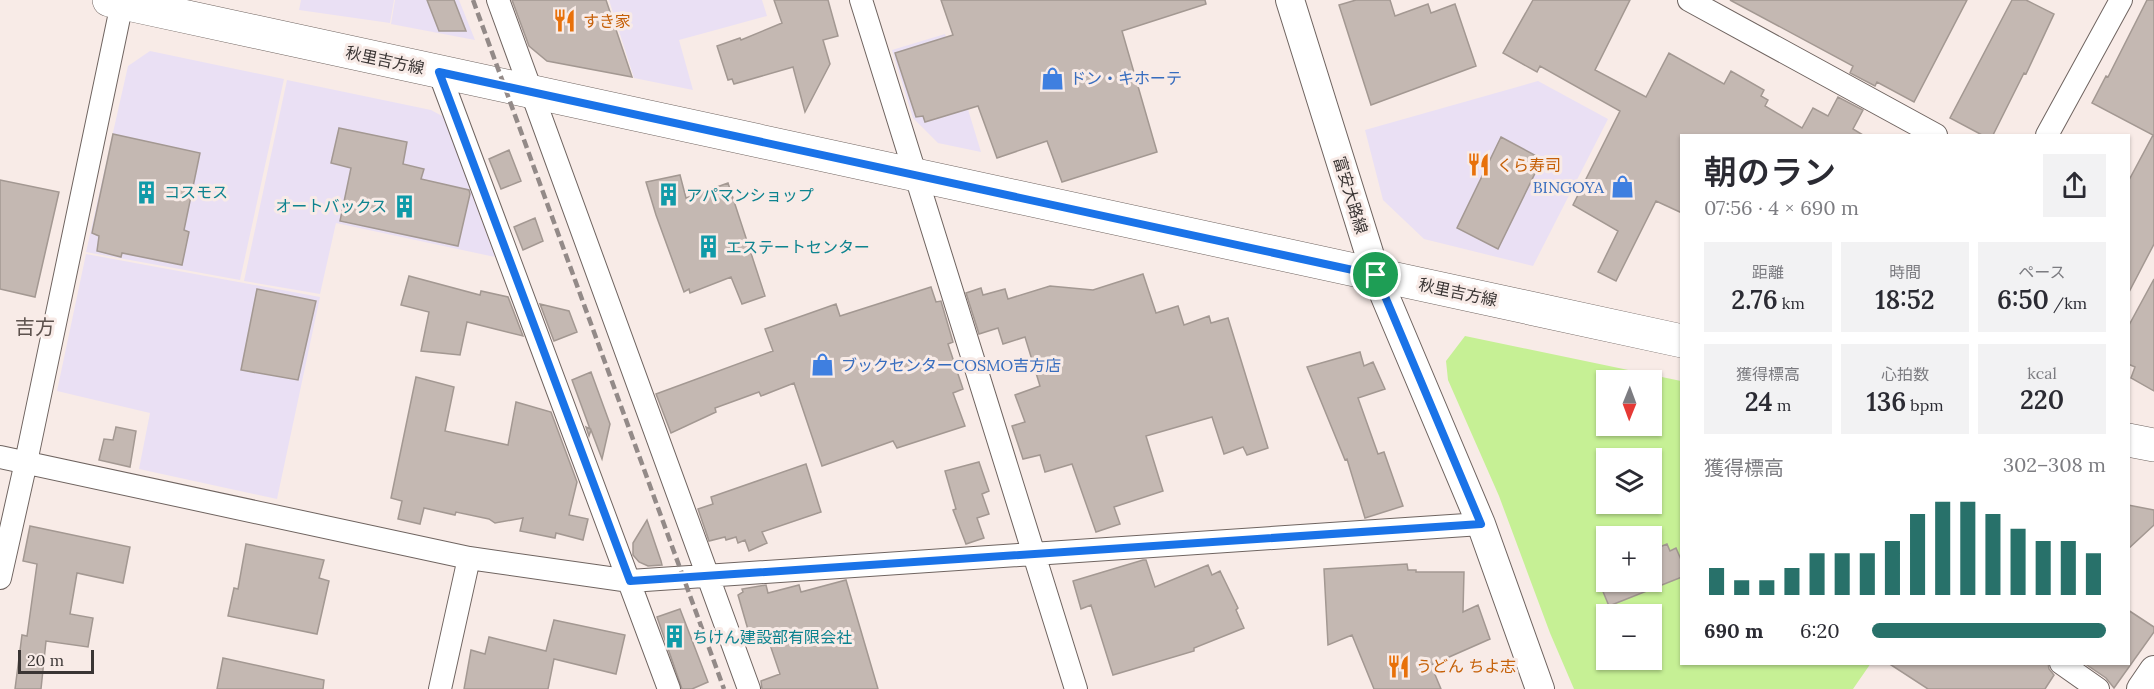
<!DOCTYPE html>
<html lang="ja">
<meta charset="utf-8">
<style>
:root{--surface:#fff;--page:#f2f2f3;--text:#2b2b33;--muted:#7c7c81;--accent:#28716a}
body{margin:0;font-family:Lora,"Noto Sans JP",serif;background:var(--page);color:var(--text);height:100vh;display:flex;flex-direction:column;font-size:22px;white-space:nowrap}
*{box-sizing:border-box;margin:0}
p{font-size:20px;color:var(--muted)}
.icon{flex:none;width:33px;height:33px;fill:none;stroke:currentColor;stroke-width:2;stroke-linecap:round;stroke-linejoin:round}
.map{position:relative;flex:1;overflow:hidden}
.panel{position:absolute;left:1680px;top:134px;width:450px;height:531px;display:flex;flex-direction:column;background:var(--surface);border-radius:0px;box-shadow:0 2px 4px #0004}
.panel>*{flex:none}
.needle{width:39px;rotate:181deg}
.controls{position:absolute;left:1596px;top:370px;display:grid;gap:12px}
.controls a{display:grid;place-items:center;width:66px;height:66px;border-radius:0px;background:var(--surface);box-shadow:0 2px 4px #0004;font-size:30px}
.scale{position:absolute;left:18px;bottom:15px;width:76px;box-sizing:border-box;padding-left:6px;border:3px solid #3a3534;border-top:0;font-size:16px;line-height:21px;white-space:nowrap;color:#3a3534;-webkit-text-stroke:4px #f8ebe7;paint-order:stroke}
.pin{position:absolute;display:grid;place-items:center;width:51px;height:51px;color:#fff;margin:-26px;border:3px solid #fff;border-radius:50%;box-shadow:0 2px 6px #0007}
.round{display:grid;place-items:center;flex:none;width:63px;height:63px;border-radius:0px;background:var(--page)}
.overview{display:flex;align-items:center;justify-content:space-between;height:102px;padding:0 24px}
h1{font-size:33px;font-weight:600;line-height:45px}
.figures{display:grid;grid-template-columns:repeat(3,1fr);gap:9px;height:102px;padding:6px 24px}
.figures div{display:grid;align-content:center;border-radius:0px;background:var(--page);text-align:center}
.figures b{font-size:26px;font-weight:600}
.figures small{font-size:16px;font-weight:400}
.figures p{font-size:16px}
.chart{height:168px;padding:12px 24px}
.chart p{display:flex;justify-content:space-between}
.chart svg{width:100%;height:108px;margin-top:6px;stroke:var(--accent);stroke-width:6}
ul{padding:0 24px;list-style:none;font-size:20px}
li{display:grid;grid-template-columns:96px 72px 1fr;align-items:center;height:45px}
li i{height:15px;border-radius:8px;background:var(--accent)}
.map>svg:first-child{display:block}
.commercial{fill:#eae0f4}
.green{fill:#c6f095;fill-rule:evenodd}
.building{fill:#c4b8b2;stroke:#a39892;stroke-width:1.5}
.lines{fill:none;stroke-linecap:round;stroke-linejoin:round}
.minor-casing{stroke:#6f6460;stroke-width:24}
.tertiary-casing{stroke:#6f6460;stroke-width:30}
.primary-casing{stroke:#6f6460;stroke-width:34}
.minor{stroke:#fff;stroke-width:22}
.tertiary{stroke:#fff;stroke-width:28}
.primary{stroke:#fff;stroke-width:33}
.rail{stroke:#938a88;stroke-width:4.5;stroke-dasharray:9 4.5;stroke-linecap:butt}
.route-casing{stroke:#fff;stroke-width:12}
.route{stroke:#1a73e8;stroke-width:8}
.labels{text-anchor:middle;stroke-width:6;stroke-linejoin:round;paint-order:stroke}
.food-label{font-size:16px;fill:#c56008;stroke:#f8ebe7;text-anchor:start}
.street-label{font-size:16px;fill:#3a3534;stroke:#f8ebe7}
.shop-label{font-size:16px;fill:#366cbe;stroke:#f8ebe7;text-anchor:start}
.culture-label{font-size:16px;fill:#0d838f;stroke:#f8ebe7;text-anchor:start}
.quarter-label{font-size:20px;fill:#5d524e;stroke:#f8ebe7}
</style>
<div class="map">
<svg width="2154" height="689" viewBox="0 0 2154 689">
<rect width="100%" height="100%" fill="#f8ebe7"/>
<path class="commercial" d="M301,0H394L390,23L299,10Z
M395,0H459L475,40L391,24Z
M609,0H762L767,16L679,40L693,90L634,78Z
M945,34L981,152L938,143L913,118L892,50Z
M150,51L284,79L240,280L86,252L128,66Z
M287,80L431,110L444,117L495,257L336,223L320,294L244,281Z
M1538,81L1608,119L1533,266L1424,239L1383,200L1365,130Z
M86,254L320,297L277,499L139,469L150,413L57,391Z"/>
<path class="green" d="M1465,336L1681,381L1682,663H1871L1853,689H1574L1550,633L1499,496L1448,380L1446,361ZM1606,381H1652V426H1606ZM1606,459H1652V504H1606ZM1606,537H1652V582H1606ZM1606,615H1652V660H1606Z"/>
<path class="building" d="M427,0H454L466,31H439Z
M512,0H606L632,77L547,61L529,46Z
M774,0H828L838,36L823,40L830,64L805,112L793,67L734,84L732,79L728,80L717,46L740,38L741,40L782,23Z
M941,0H1205L1206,4L1122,31L1157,152L1062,182L1047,141L997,158L978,106L925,122L923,116L916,117L895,53L953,35Z
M1356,0H1390L1395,16L1428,4L1431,13L1455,4L1476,66L1371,105L1339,5Z
M1533,0H1630L1595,70L1646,97L1669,53L1724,84L1731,71L1764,90L1761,96L1768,100L1765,106L1802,128L1813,108L1828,116L1838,97L1863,110L1853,129L1863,135H1682V213L1656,201L1616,281L1598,272L1618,231L1573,205L1620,111L1540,66L1537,72L1503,53Z
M1730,0H1967L1914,102L1877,82L1875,86L1850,73L1853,66Z
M2012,0H2026L2054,14L2026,74L2024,73L1993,135H1982L1950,118Z
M2147,0H2154V244L2128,294V182L2153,135L2092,103L2106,76L2108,77Z
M339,128L407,142L403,164L424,169L421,179L469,190L470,194L458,246L340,221L351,168L331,163Z
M113,134L200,153L184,230L189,232L182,265L122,253L121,257L97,251L99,236L92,233Z
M1501,137L1542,159L1498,249L1457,228Z
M509,150L521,181L501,189L489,159Z
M680,175L686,198L728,183L765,296L742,304L731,277L690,293L689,289L684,292L656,215L646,182Z
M0,180L59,192L35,297L0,289Z
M535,218L543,241L523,250L514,227Z
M1143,274L1156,313L1178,306L1184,325L1209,316L1211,323L1228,318L1268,448L1247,455L1243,447L1224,454L1212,417L1146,436L1163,491L1114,507L1120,524L1096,532L1072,464L1045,472L1040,455L1023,459L1012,426L1025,422L1015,395L1040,386L1025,337L1003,344L998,328L979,334L966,293L981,288L983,295L1005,289L1008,299L1050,286L1093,290Z
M409,276L480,295L481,291L508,297L523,336L467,322L460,355L421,351L429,312L401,305Z
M2154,279V391L2131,378L2135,367L2128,364V327Z
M931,287L936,302L941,301L953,342L948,344L963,389L953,393L965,426L897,448L893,441L822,466L794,383L761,396L759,392L715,408L716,412L671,433L656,394L773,351L765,329L836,304L840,316Z
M257,289L316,301L298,380L241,370Z
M540,304L569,311L577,332L554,341Z
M1360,352L1364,366L1373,362L1385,389L1358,398L1378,454L1384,452L1403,506L1365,518L1347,459L1345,460L1307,367Z
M591,372L610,424L602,459L591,430L589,436L586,427L590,429L572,380Z
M416,377L454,387L445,431L508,445L516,402L551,412L577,482L569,515L588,519L583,540L556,533L555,538L520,531L523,518L495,523L489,519L456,512L455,515L424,508L420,524L398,519L402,501L391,498Z
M116,427L136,431L130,467L99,460L104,439L113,440Z
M979,462L989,491L982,494L989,514L977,518L984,538L966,544L953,510L956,509L945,471Z
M806,464L821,512L762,532L767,543L749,551L745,540L738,543L736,537L726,540L725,537L709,541L698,509L713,504L711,497Z
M2128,505L2154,510V525L2128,549Z
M647,520L661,561L662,565L648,566L639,562L633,555V543Z
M30,526L130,547L123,583L77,573L70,614L93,618L88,647L46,641L41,689H15L22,635L27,636L37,564L23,561Z
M246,544L324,560L319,578L329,581L317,634L228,616L234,588L238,589Z
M1667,544L1670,551L1676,548L1682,562V577L1609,606L1599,582H1652V550Z
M1143,560H1146L1155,587L1208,565L1212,575L1220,571L1238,608L1236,610L1244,628L1194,648V651L1113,675L1091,605L1081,609L1073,581Z
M1407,564L1408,570H1416V572H1464L1463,612L1478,605L1490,639L1431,665L1441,689H1374L1352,635L1328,645L1324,569Z
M846,580L878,689H762L761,681L780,674L767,636L751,640L738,595L743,592L742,589L766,585L768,593L799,585L801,592Z
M680,609L708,682L692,689H682L657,617Z
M2128,610L2154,627V632L2114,688L2106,678L2084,663H2128Z
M554,620L625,635L616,674L554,659L548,689H464L471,650L485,654L489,637L546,651Z
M223,658L324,680L323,689H217Z
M1888,663H2048L2049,669L2054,675L2045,689H1928Z"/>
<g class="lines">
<defs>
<path id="minor" d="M498,0L749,689
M861,0L1076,689
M1689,0L1936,135
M439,72L669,689
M2047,135L2121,0
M0,457L469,558L630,581L1481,524
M0,578L26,462L122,3
M2061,663L2098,689
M440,689L469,558"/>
<path id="tertiary" d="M1290,0L1376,275L1481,524L1540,689
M2141,689L2154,670"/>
<path id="primary" d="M109,0L1682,341
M2128,440L2154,445"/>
</defs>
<use href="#minor" class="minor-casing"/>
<use href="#tertiary" class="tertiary-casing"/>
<use href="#primary" class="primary-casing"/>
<use href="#minor" class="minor"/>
<use href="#tertiary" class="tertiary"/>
<use href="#primary" class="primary"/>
<path class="rail" d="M473,0L724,689"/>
</g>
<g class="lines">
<defs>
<path id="route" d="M439,72L1376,275L1481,524L630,581Z"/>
</defs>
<use href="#route" class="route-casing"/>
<use href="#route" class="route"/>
</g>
<defs>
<symbol id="restaurant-bare" viewBox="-9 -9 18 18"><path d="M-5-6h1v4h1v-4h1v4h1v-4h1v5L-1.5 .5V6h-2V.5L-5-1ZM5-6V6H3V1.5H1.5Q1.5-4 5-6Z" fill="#e8710a" stroke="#f8ebe7" stroke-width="2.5" paint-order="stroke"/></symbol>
<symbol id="shop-bare" viewBox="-9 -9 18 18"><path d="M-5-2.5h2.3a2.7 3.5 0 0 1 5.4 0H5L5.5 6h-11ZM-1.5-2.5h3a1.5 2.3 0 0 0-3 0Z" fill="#3f7fe0" stroke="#f8ebe7" stroke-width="2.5" paint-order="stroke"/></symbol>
<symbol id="building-bare" viewBox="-9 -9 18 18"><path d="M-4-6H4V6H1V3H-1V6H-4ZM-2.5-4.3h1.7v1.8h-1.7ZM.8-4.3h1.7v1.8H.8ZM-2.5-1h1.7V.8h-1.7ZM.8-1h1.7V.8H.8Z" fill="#0f9aa8" stroke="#f8ebe7" stroke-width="2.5" paint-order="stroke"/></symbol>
</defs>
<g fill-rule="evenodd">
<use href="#restaurant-bare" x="548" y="4" width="33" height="33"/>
<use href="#shop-bare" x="1036" y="62" width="33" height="33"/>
<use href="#restaurant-bare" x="1462" y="148" width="33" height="33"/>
<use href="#shop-bare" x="1606" y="170" width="33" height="33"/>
<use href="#building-bare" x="130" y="176" width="33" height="33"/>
<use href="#building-bare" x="652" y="178" width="33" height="33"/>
<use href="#building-bare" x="388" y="190" width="33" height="33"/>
<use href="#building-bare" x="692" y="230" width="33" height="33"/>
<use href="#shop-bare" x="806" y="348" width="33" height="33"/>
<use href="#building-bare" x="658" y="620" width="33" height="33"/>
<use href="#restaurant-bare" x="1382" y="650" width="33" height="33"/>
</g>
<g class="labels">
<g class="food-label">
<text x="583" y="27">すき家</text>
<text x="1497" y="171">くら寿司</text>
<text x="1416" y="672">うどん ちよ志</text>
</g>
<g class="street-label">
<text transform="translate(385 60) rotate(12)" y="6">秋里吉方線</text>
<text transform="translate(1351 195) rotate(73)" y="6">富安大路線</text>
<text transform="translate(1458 292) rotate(12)" y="6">秋里吉方線</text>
</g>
<g class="shop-label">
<text x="1070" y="84">ドン・キホーテ</text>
<text x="1604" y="193" text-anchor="end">BINGOYA</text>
<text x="841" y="371">ブックセンターCOSMO吉方店</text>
</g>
<g class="culture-label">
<text x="164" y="198">コスモス</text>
<text x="686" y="201">アパマンショップ</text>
<text x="387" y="212" text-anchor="end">オートバックス</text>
<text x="726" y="253">エステートセンター</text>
<text x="692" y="643">ちけん建設部有限会社</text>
</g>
<g class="quarter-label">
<text x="35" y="334">吉方</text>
</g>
</g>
</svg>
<div class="controls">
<a><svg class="needle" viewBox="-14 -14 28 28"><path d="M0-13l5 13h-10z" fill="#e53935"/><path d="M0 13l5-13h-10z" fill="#7c7c81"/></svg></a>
<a><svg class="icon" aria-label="layers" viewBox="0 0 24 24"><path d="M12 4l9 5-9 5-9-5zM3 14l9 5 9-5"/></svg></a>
<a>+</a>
<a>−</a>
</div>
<div class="scale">20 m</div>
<div class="pin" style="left:1376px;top:275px;background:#1e9e55"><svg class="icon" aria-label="arrive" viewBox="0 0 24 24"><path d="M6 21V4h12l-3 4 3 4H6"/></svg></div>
<section class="panel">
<div class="overview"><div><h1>朝のラン</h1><p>07:56 · 4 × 690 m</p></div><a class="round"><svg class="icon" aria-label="share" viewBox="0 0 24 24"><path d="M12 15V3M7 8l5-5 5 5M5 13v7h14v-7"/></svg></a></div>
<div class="figures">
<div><p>距離</p><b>2.76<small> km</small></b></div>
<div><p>時間</p><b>18:52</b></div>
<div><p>ペース</p><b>6:50<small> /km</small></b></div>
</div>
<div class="figures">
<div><p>獲得標高</p><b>24<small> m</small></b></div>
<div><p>心拍数</p><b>136<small> bpm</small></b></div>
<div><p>kcal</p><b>220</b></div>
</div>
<div class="chart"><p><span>獲得標高</span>302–308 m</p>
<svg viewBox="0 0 160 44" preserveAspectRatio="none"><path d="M5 44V33M15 44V38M25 44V38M35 44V33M45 44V27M55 44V27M65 44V27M75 44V22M85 44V11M95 44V6M105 44V6M115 44V11M125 44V17M135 44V22M145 44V22M155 44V27"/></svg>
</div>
<ul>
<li><b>690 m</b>6:20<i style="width:100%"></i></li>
</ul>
</section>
</div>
